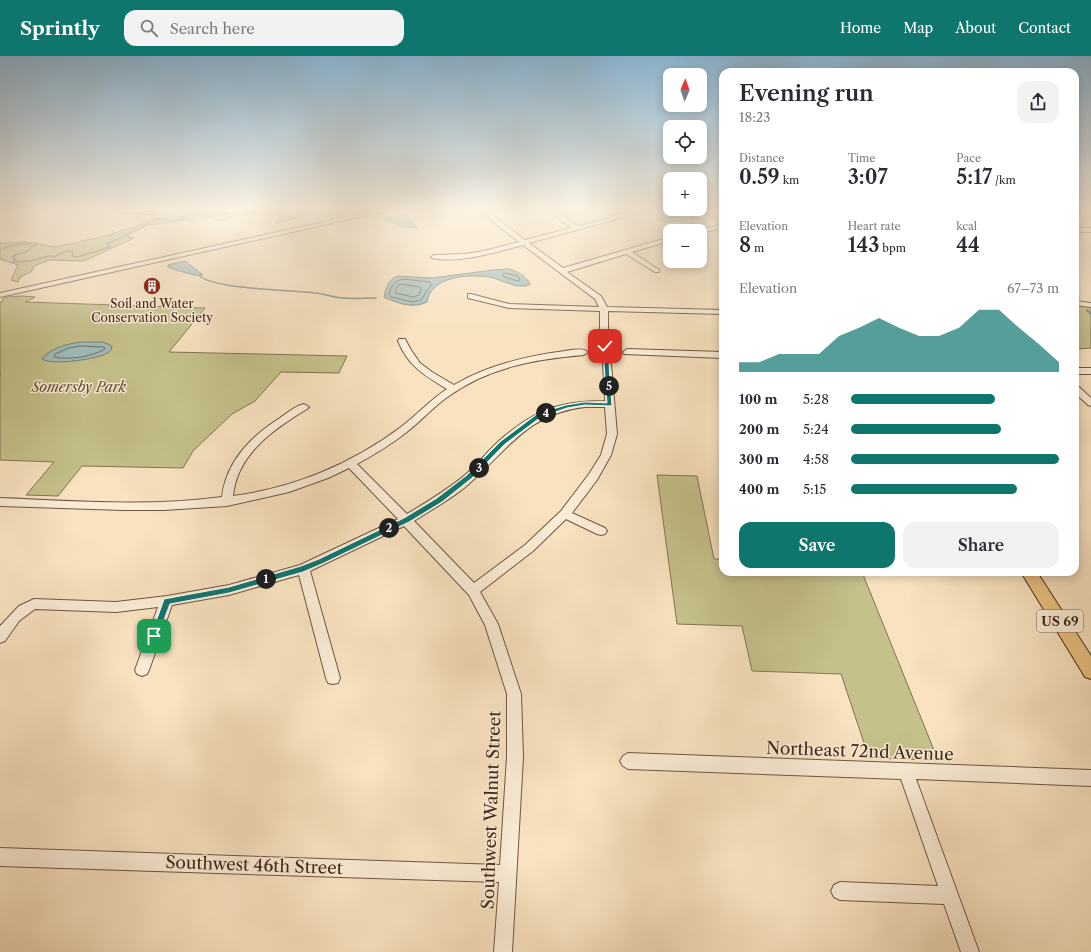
<!DOCTYPE html>
<meta charset="utf-8">
<style>
:root{--surface:#fff;--page:#f2f2f3;--text:#2b2b33;--muted:#7c7c81;--accent:#0f766e}
body{margin:0;font-family:"Libre Caslon Text",serif;background:var(--page);color:var(--text);height:100vh;display:flex;flex-direction:column;font-size:15px;white-space:nowrap}
*{box-sizing:border-box;margin:0}
p{font-size:13px;color:var(--muted)}
.icon{flex:none;width:22px;height:22px;fill:none;stroke:currentColor;stroke-width:2;stroke-linecap:round;stroke-linejoin:round}
.map{position:relative;flex:1;overflow:hidden}
.details{position:absolute;left:719px;top:12px;width:360px;height:508px;display:flex;flex-direction:column;background:var(--surface);border-radius:12px;box-shadow:0 2px 10px #0003}
.details>*{flex:none}
.needle{width:26px;rotate:2deg}
.fabs{position:absolute;left:663px;top:12px;display:grid;gap:8px}
.fabs a{display:grid;place-items:center;width:44px;height:44px;border-radius:8px;background:var(--surface);box-shadow:0 2px 10px #0003;font-size:20px}
.pin{position:absolute;display:grid;place-items:center;width:34px;height:34px;color:#fff;margin:-17px;border-radius:8px;box-shadow:0 2px 6px #0006}
.km{position:absolute;width:20px;height:20px;margin:-10px;border-radius:50%;background:#222;color:#fff;font-size:11px;line-height:20px;text-align:center}
.round{display:grid;place-items:center;flex:none;width:42px;height:42px;border-radius:12px;background:var(--page)}
.overview{display:flex;align-items:center;justify-content:space-between;height:68px;padding:0 20px}
h1{font-size:22px;font-weight:600;line-height:30px}
.figures{display:grid;grid-template-columns:repeat(3,1fr);gap:6px;height:68px;padding:4px 20px}
.figures div{display:grid;align-content:center}
.figures b{font-size:20px;font-weight:600}
.figures small{font-size:11px;font-weight:400}
.figures p{font-size:11px}
.chart{height:112px;padding:8px 20px}
.chart p{display:flex;justify-content:space-between}
.chart svg{width:100%;height:72px;margin-top:4px;fill:var(--accent);opacity:.7}
.cta{display:flex;gap:8px;margin-top:auto;padding:8px 20px}
.cta a{flex:1;height:46px;border-radius:12px;background:var(--accent);color:#fff;font-size:16px;font-weight:600;line-height:46px;text-align:center}
.cta a+a{background:var(--page);color:var(--text)}
ul{padding:0 20px;list-style:none;font-size:13px}
li{display:grid;grid-template-columns:64px 48px 1fr;align-items:center;height:30px}
li i{height:10px;border-radius:5px;background:var(--accent)}
header{display:flex;align-items:center;gap:24px;box-sizing:border-box;height:56px;padding:0 20px;background:var(--accent);color:#fff}
header strong{font-size:19px}
nav{display:flex;gap:22px;margin-inline-start:auto;font-size:14px}
.search{width:280px;height:36px;background:var(--page);display:flex;align-items:center;gap:10px;box-sizing:border-box;padding:0 14px;border-radius:12px;color:var(--muted);font-size:15px}
.map>svg:first-child{display:block}
.green{fill:#c5c18c;stroke:#847453}
.water{fill:#a0bcba;stroke:#7a817a}
.lines{fill:none;stroke-linecap:round;stroke-linejoin:round}
.shore{stroke:#71726a;stroke-width:1}
.stream-far1{stroke:#7a817a;stroke-width:1.5}
.stream{stroke:#7a817a;stroke-width:2}
.minor-casing{stroke:#705643;stroke-width:2}
.major-casing{stroke:#42281a;stroke-width:2}
.minor{fill:#faecd5;fill-rule:evenodd}
.major{fill:#ecc180;fill-rule:evenodd}
.route{fill:#0f766e;stroke:#fff}
.labels{text-anchor:middle;stroke-width:3;stroke-linejoin:round;paint-order:stroke}
.far-poi-label{font-size:12px;fill:#42281a;stroke:#faecd5}
.shield{fill:#faecd5;stroke:#796352;stroke-width:1}
.shield-label{font-size:13px;font-weight:bold;fill:#42281a}
.park-label{font-size:14px;font-style:italic;fill:#634e36;stroke:#faecd5}
.near-street-label{font-size:17px;fill:#42281a;stroke:#faecd5}
</style>
<header>
<strong>Sprintly</strong>
<div class="search"><svg class="icon" aria-label="search" viewBox="0 0 24 24"><circle cx="10" cy="10" r="6"/><path d="M15 15l6 6"/></svg>Search here</div>
<nav><a>Home</a><a>Map</a><a>About</a><a>Contact</a></nav>
</header>
<div class="map">
<svg width="1091" height="896" viewBox="0 0 1091 896">
<rect width="100%" height="100%" fill="#f8e2bf"/>
<filter id="stains"><feTurbulence type="fractalNoise" baseFrequency=".005" numOctaves="4"/><feColorMatrix values="0 0 0 0 .2 0 0 0 0 .09 0 0 0 0 .02 0 0 0 .5 -.17"/></filter>
<radialGradient id="worn" r=".72"><stop offset=".6" stop-color="#630" stop-opacity="0"/><stop offset="1" stop-color="#630" stop-opacity=".3"/></radialGradient>
<path class="green" d="M254,153H263L148,169L124,179L134,182L84,205L46,204L47,205L34,210L31,216L20,221L18,226L11,224L18,209L0,203V187L25,186L55,191L106,180L166,160L202,154L219,157Z
M284,153H298L291,154L287,157L288,160C296,161 301,159 308,155L307,153H379L332,164L330,163L333,162L330,160L331,156L314,155L304,160L277,167L276,166L281,159L278,157Z
M21,240L35,241L25,246L205,252L169,296L347,300L339,317L281,316L255,345L232,358L193,395L183,412L82,410L58,440L26,439L54,406L0,404V320L1,318H0V246H2L3,243L8,241Z
M1076,249L1091,251V292L1077,293L1075,290Z
M657,419L697,420L714,503H723V516H862L938,704L869,702L841,618L752,615L742,570L677,568Z"/>
<path class="water" d="M397,159H407L406,163L415,168L417,172L404,171L384,163Z
M669,161L723,162V163L712,164L700,169L678,165L665,166L660,165V162Z
M185,205L203,219C196,221 176,214 168,211V209Z
M508,213C517,215 525,219 530,228C519,235 501,223 489,221C468,218 431,220 427,246C412,253 397,247 384,241C386,233 388,223 398,220L432,222L493,214Z
M80,286H103L112,290C111,293 112,294 109,296C101,303 51,310 42,303C49,292 68,288 80,286Z"/>
<g class="lines">
<path class="shore" d="M505,217L518,220L520,224L518,225L504,221L503,219Z
M403,223L430,226L431,229L421,244L413,246L391,241L389,238C391,230 394,225 403,223Z
M400,228L420,231L421,233L419,239L413,241L396,237V233Z
M80,290L104,291L105,293C91,301 70,304 54,301L55,298L69,292Z"/>
<path class="stream-far1" d="M320,153L336,154L343,159
M0,193L15,189L37,187L27,195L13,200L12,201L16,203L13,206L31,205L49,200L55,201C59,197 68,194 73,196L72,200L77,201L110,191L107,188L139,173L155,162L175,165L191,159L207,158L209,161L221,164L240,157L263,156L273,153
M200,220C213,233 293,234 315,237C324,238 333,241 342,242C353,243 365,242 376,242
M1075,236L1079,242"/>
<path class="stream" d="M1087,254L1091,258"/>
<defs>
<path id="minor" d="M120,153H157L151,158L122,157L119,155Z
M383,153H395L0,241V237Z
M477,153H484L525,184L571,172L545,153H552L578,170C587,168 597,166 606,163C619,158 628,153 643,153L610,165L529,187L563,212L670,181V185L632,196L659,214V216H655L626,198L567,216L601,240L607,251L723,254V258L608,255V284L604,286L600,284V255L509,252L468,242V238H471L509,248L599,251L595,243L523,189C496,196 459,208 432,202L431,201L434,199L465,198L484,195L519,186Z
M723,168V172L700,177V175H695Z
M1075,172H1091V176H1075Z
M1075,245L1091,247V251L1075,249Z
M399,283H405L411,294L420,307L432,316L454,329C488,309 526,300 565,295C571,294 583,291 588,296L584,299C537,303 489,311 449,340C434,350 422,364 408,375C392,388 375,398 357,408L407,458C427,446 447,434 465,419C478,409 487,395 500,384C535,354 558,345 605,345L603,308L607,305L611,308L617,378L611,399L597,424L572,457L605,472L607,475L605,478L601,479L597,478L566,463L533,495L480,536L498,568L521,638L523,701L512,896H494L499,826L0,810V792L500,809L507,701V638L485,569L469,539L404,470L310,515L340,622L338,627L333,628L328,627L326,622L299,519L229,539L172,549L149,614L147,618L142,620L137,618L135,614L158,551L116,556L35,553L19,565L5,585L0,587V570L3,567L19,550L34,543L116,546L167,540L229,529L300,509L398,463L349,412L328,422L289,436L227,450L164,454H123L0,450V442C74,445 149,451 222,441C226,406 251,380 280,362C287,357 295,350 304,348L309,351L307,353C274,373 237,398 233,440C293,432 352,408 401,371C417,359 430,344 447,333C424,319 409,311 398,285ZM585,351H605L607,378L601,399L589,418L561,455L525,489L474,527L414,465C434,452 457,440 474,423C511,389 531,357 585,351Z
M603,288H611L618,291L620,298L606,305L595,302L592,294ZM605,292L611,294L612,297L605,299L602,298L600,295Z
M627,293L723,296V302L624,298L623,296Z
M1075,312H1091V318H1075Z
M1075,329L1078,330L1091,342V350L1088,349L1075,337Z
M628,697L1091,714V730L916,723L979,896H961L944,848L840,844L834,841L831,835L834,829L840,826L938,830L901,723L628,713L623,710L620,705L623,700Z"/>
<path id="major" d="M1021,516H1037L1091,600V623L1085,621Z"/>
</defs>
<use href="#minor" class="minor-casing"/>
<use href="#major" class="major-casing"/>
<use href="#minor" class="minor"/>
<use href="#major" class="major"/>
</g>
<linearGradient id="sky" x2="0" y2="1"><stop stop-color="#8bb7d6"/><stop offset="0.55" stop-color="#fcf2e2"/><stop offset="1" stop-color="#fcf2e2" stop-opacity="0"/></linearGradient>
<rect width="1091" height="279" fill="url(#sky)"/>
<path class="route" d="M605,289L613,290L619,296L609,308L612,350L585,349L567,352L541,361L505,388L472,422L442,446L409,466L324,507L303,516L229,537L170,548L157,582H152L151,580L164,543L229,531L301,510L319,503L404,462L437,442L467,419L501,385L537,358L566,349L585,346L607,347L604,308L614,296L610,292L603,291Z"/>
<defs>
<symbol id="building-disc" viewBox="-11 -11 22 22"><circle r="9.5" fill="#8f2418" stroke="#faecd5"/><path d="M-4-6H4V6H1V3H-1V6H-4ZM-2.5-4.3h1.7v1.8h-1.7ZM.8-4.3h1.7v1.8H.8ZM-2.5-1h1.7V.8h-1.7ZM.8-1h1.7V.8H.8Z" fill="#fff"/></symbol>
</defs>
<g fill-rule="evenodd">
<use href="#building-disc" x="142" y="220" width="20" height="20"/>
</g>
<g class="labels">
<g class="far-poi-label">
<text x="152" y="252">Soil and Water<tspan x="152" dy="14">Conservation Society</tspan></text>
</g>
<rect class="shield" x="1037" y="554" width="46" height="22" rx="3"/>
<g class="shield-label">
<text x="1060" y="570">US 69</text>
</g>
<g class="park-label">
<text x="79" y="336">Somersby Park</text>
</g>
<g class="near-street-label">
<text transform="translate(860 695) rotate(2)" y="6">Northeast 72nd Avenue</text>
<text transform="translate(491 754) rotate(-88)" y="6">Southwest Walnut Street</text>
<text transform="translate(254 809) rotate(2)" y="6">Southwest 46th Street</text>
</g>
</g>
<rect width="100%" height="100%" filter="url(#stains)"/>
<rect width="100%" height="100%" fill="url(#worn)"/>
</svg>
<div class="fabs">
<a><svg class="needle" viewBox="-14 -14 28 28"><path d="M0-13l5 13h-10z" fill="#e53935"/><path d="M0 13l5-13h-10z" fill="#7c7c81"/></svg></a>
<a><svg class="icon" aria-label="locate" viewBox="0 0 24 24"><circle cx="12" cy="12" r="6"/><path d="M12 2v4M12 18v4M2 12h4M18 12h4"/></svg></a>
<a>+</a>
<a>−</a>
</div>
<div class="pin" style="left:154px;top:580px;background:#1e9e55"><svg class="icon" aria-label="arrive" viewBox="0 0 24 24"><path d="M6 21V4h12l-3 4 3 4H6"/></svg></div>
<div class="pin" style="left:605px;top:290px;background:#d93025"><svg class="icon" aria-label="check" viewBox="0 0 24 24"><path d="M5 12l5 5 9-10"/></svg></div>
<b class="km" style="left:266px;top:523px">1</b>
<b class="km" style="left:389px;top:472px">2</b>
<b class="km" style="left:479px;top:412px">3</b>
<b class="km" style="left:546px;top:357px">4</b>
<b class="km" style="left:609px;top:330px">5</b>
<section class="details">
<div class="overview"><div><h1>Evening run</h1><p>18:23</p></div><a class="round"><svg class="icon" aria-label="share" viewBox="0 0 24 24"><path d="M12 15V3M7 8l5-5 5 5M5 13v7h14v-7"/></svg></a></div>
<div class="figures">
<div><p>Distance</p><b>0.59<small> km</small></b></div>
<div><p>Time</p><b>3:07</b></div>
<div><p>Pace</p><b>5:17<small> /km</small></b></div>
</div>
<div class="figures">
<div><p>Elevation</p><b>8<small> m</small></b></div>
<div><p>Heart rate</p><b>143<small> bpm</small></b></div>
<div><p>kcal</p><b>44</b></div>
</div>
<div class="chart"><p><span>Elevation</span>67–73 m</p>
<svg viewBox="0 0 160 44" preserveAspectRatio="none"><path d="M0 44V38L10 38L20 33L30 33L40 33L50 22L60 17L70 11L80 17L90 22L100 22L110 17L120 6L130 6L140 17L150 27L160 38V44z"/></svg>
</div>
<ul>
<li><b>100 m</b>5:28<i style="width:69%"></i></li>
<li><b>200 m</b>5:24<i style="width:72%"></i></li>
<li><b>300 m</b>4:58<i style="width:100%"></i></li>
<li><b>400 m</b>5:15<i style="width:80%"></i></li>
</ul>
<div class="cta"><a>Save</a><a>Share</a></div>
</section>
</div>
